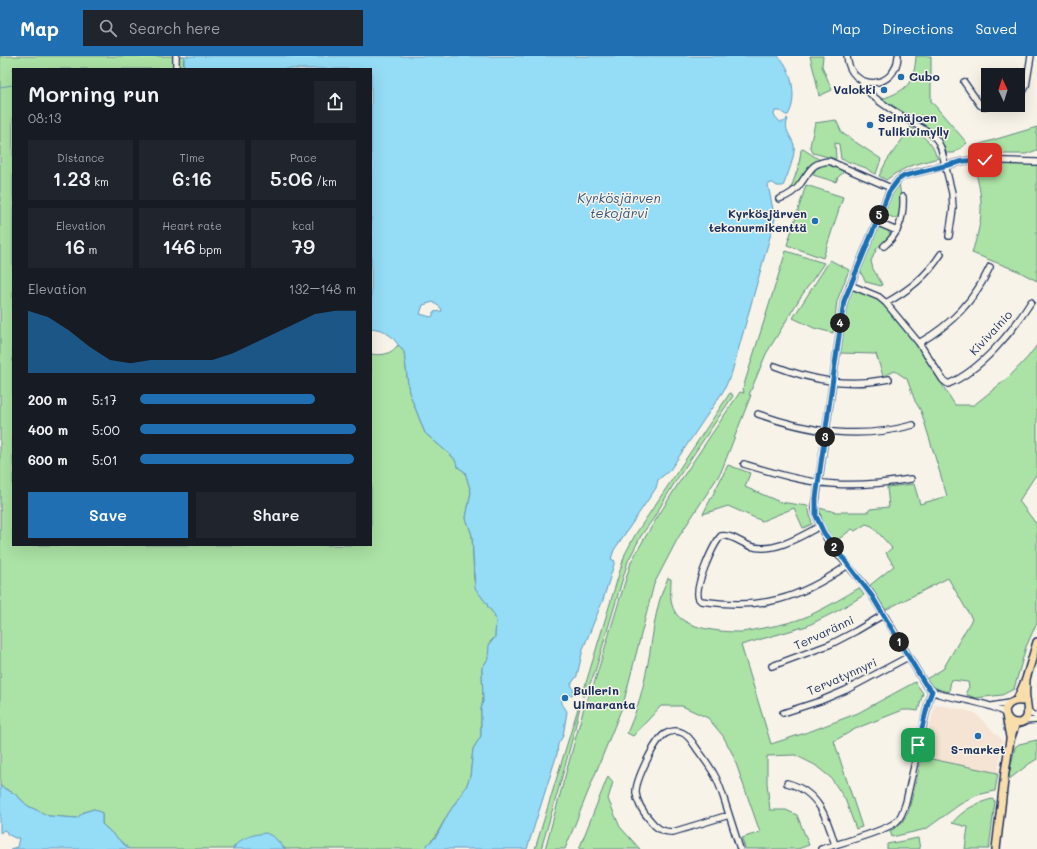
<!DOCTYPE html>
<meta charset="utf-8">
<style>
:root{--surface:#171b24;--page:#20242c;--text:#f1f3f6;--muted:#9ea1a6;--accent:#1f6fb2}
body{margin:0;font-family:Mali,sans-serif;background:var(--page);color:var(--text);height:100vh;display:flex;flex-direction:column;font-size:15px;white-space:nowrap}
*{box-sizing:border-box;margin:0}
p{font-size:13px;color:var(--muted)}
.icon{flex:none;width:22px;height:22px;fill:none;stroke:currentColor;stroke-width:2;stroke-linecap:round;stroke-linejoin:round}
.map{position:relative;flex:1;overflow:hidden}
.details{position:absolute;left:12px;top:12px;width:360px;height:478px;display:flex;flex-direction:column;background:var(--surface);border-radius:0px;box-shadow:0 4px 16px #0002}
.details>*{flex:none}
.needle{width:26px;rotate:356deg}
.tools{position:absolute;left:981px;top:12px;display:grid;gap:8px}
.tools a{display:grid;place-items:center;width:44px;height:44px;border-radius:0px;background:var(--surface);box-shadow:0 4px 16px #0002;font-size:20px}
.pin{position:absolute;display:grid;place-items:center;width:34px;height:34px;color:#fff;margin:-17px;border-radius:8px;box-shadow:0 2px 6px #0006}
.km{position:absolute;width:20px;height:20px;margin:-10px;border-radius:50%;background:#222;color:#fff;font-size:11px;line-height:20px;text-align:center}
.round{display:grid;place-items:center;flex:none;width:42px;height:42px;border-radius:0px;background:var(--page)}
.overview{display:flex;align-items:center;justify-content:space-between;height:68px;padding:0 16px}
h1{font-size:22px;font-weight:600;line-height:30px}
.stats{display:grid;grid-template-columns:repeat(3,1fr);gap:6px;height:68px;padding:4px 16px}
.stats div{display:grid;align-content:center;border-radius:0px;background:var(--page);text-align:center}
.stats b{font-size:20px;font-weight:600}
.stats small{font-size:11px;font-weight:400}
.stats p{font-size:11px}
.chart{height:112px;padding:8px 16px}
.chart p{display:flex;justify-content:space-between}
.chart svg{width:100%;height:72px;margin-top:4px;fill:var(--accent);opacity:.7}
.action{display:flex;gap:8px;margin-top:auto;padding:8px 16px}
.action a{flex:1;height:46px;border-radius:0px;background:var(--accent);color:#fff;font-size:16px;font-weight:600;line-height:46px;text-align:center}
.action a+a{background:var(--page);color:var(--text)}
ul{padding:0 16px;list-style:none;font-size:13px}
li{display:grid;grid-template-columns:64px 48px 1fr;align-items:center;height:30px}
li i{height:10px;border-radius:5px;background:var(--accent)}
header{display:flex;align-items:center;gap:24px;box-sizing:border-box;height:56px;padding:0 20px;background:var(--accent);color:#fff}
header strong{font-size:19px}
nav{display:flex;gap:22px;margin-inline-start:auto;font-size:14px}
.search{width:280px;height:36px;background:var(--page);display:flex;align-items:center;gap:10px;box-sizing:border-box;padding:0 14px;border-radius:0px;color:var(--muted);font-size:15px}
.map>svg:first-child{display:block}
.built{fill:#f5e3d3}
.green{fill:#abe2a5;stroke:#638882}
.water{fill:#95dcf7;stroke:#6497ba;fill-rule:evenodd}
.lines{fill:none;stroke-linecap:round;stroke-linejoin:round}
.stream{stroke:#6497ba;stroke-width:1}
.minor-casing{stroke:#1b2f5e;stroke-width:8}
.major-casing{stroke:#1b2f5e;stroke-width:10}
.minor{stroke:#f7f3e8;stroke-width:5.5}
.major{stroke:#f9deab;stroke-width:7}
.route-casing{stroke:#fff;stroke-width:8}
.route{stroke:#1f6fb2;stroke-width:5}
.poi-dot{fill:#1f6fb2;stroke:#f7f3e8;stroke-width:1.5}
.labels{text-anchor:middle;stroke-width:3;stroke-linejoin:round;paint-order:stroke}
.poi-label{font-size:12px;font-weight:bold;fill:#1b2f5e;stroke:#f7f3e8;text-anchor:start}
.street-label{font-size:12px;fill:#1b2f5e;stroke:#f7f3e8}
.water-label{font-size:13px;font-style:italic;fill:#33527d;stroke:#f7f3e8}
</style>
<header>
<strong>Map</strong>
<div class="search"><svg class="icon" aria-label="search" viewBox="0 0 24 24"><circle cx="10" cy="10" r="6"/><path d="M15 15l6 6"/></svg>Search here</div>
<nav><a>Map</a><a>Directions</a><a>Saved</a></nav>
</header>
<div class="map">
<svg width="1037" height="793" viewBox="0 0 1037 793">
<rect width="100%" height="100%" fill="#f7f3e8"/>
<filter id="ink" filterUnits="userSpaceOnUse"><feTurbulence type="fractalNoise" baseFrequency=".025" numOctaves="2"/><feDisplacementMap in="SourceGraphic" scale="8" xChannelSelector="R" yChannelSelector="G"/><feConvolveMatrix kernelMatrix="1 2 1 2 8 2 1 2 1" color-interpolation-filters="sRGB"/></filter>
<g filter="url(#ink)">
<path class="built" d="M935,648L964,654L975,657L1002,684L998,717L922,701Z"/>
<path class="green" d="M0,0H184L183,11L185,13H13V489H371V298C383,300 391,298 398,289L404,296L409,336L425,377L454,402L458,411L465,416L471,436L466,462L472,479L474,524L482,541L487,548L488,551L494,558L496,565L495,581L490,586L488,603L482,612L483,645L481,653V680L473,693L470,721L466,731L448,758L435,781L428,788L425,793H285L274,781L235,789L233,793H129L102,768V757L94,753L84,756L77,762L49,760L28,750L15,738L0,730Z
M810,0H823L822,10L832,34L819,40L816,24Z
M916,0H931V45L967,87L954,97H946L940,82L934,75L882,43C907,34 914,28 916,0Z
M836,64L842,77L881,103L876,118L871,116L866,112L841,103L839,88L835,87L836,103L813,97L810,90L815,67Z
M911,71C922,80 933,86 936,100H938V102L910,110L896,117L886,124L879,120L886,106Z
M1037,71V94L1026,98H976L975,97L977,95L971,93L970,91Z
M803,93L820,104L790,135L799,109L801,94Z
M973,105L1008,108H1037V225L1018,215L972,197C976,183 981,169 981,154C982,138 977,121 973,105Z
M827,107L843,113V117L838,121L836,126L813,119L817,109Z
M899,126L901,141L899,164L884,158L891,138Z
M806,129L843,141L823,202L787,189Z
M880,170C887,172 889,174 890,181L877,192L871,205L873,213L882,228L881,230L866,226L862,219L860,213L877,171Z
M786,195L824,207L800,242L766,298L749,339H751L721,416L678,482L654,528L623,649L565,793H545L585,648L593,631L631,506L644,483L678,428L740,336L744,337L743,332Z
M830,204L849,214L837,245L833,277L814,272L793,262Z
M854,233L882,245L915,286L955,349H974L1009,321L1028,301L1037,289V417L1019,445L1037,469V566L1026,591L1014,633L1002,639L976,642L967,639L966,636L969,631L968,626L951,624L949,636C937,633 934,633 926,623L943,613L972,563L948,522L885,554L869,530L894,510L886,497L892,492L872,470L866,468L855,475L852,473L835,486L823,469L819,452L836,456H868L870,453L889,451L887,431L914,428L920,448L947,440L921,355L915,345L907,323L895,315L883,320L876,298L840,297L846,250L851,234Z
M730,337L732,338L733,340L675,426L653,463L641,480L628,505L594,619L584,640H582L625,498L635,479Z
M728,409L750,417L745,431L780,446L808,450L812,468L803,472L794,452L762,465L728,450L703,458Z
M668,522L671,523C671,534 669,546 675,556C685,573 721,576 740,576C745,576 752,574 758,573C774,570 792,567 808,560C826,552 842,542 859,532L864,539L839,554L807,570L741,589L771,688L811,675L858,657L915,626L923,637L918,655L911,654H903L857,672L834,685L862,771L856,773L845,743L831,722L815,709L795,699L767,700V727L770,754H786L797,759L809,789L798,793H745L742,782L760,776L733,699L723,680L708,662L682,650H661L633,680L627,677C635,659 641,641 645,621C653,589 653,552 668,522Z
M579,649L580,651C569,699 555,745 541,793H535Z
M1037,684V703L1029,708L1008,724L1015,691L1019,688Z
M922,701L998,717L995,735L977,739L959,749L926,773L892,781L890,775L900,769L908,757Z
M608,720L613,726L608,743L620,771L640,793H579Z
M992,743L995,745L989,793H965L968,771L952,767C963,754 976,747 992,743Z
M918,782L920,793H887V788Z"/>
<path class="water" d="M184,0H778C792,11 798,44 788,59H786L780,55H775L774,59L780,66C784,66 786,66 787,62L788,63C783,74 791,79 794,89C796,98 787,121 783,130H777L773,127H771L768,129L775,163L732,316L724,334L670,414L658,424L656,432L614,494L611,503L615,505L603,544L583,593L577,620L571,628L574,635L572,639H565C558,648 564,648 567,656L563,680L558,688L557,698L527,793H425L428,788L436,781L448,758L466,731L470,721L473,693L481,680V653L483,645L482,612L488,603L489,589L495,581L496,565L494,558L488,551L487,548L475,532L472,479L466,462L471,436L465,416L458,411L454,402L425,377L409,336L404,296L392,281L382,274L371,272V13H187L184,10ZM433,246L441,252L442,255L433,256V260L431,261L420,258L423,249Z
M0,730L15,738L28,750L49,760L77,762L84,756L94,753L102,757V768L129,793H10L17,791L19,782H15L7,778V776L4,774L0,777Z
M266,777L274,781L285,793H233C238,782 255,778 266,777Z"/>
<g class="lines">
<path class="stream" d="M0,31L13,29"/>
<defs>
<path id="minor" d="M847,0C850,36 896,35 898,0
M176,13V0
M862,25C865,42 914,67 930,77L937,84L941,92L952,137L953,153L949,180
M964,26L980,49L984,51L993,49
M1018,39L1023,36L1026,30L1031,0
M779,143C788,140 796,135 801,127C811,113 812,107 829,105L891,132
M876,166L897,175
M884,190C899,178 904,160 903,141
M850,229L879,241L886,247L919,287L943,324L948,328C980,315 1013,275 1031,246
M886,247C909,234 927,220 941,198
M919,287C952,268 974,245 990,211
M775,310C814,325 848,331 889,323
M758,358C810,376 858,384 913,369
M744,408C774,417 803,426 834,428C860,430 886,427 911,423
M820,470C800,481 773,498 750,490C741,487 731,478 721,480C713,489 693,533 699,543L701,545C762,554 797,544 848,509
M772,610L831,588L856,575L883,559
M992,650L1009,647
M1028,654L1031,658L1037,660
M783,657L820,645L846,634L908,601
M1005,658C998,648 952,642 939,638L932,635L925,628C907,598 890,568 871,538C853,511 819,486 815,452L844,245L889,136L898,124L903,120L964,105L973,104L1037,106
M1024,665L1037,664
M787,727C818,735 827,761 835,789
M729,759L673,776C662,776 656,772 650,764C643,756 637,747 636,737C635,725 655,684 665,678C670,675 677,674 683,677C689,680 693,687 697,693C703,701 709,709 714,718C719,726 722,737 725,746C730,762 735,777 740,793
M821,793C837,788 887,775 897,765C902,760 904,752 906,746L929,643L932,635"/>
<path id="major" d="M1017,644L1026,623L1037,586
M1007,661C1009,665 1012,667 1017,667C1032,667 1027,651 1026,642C1025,636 1026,630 1026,623
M1010,681L1005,654C1008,647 1013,644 1021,645
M996,793L1005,716L1010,684L1016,667"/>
</defs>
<use href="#minor" class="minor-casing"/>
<use href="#major" class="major-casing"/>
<use href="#minor" class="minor"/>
<use href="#major" class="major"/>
</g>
</g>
<g class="lines" filter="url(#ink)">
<defs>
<path id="route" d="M918,689L929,643L932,635L925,628L872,540L824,477L816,460V442L844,245L889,136L898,124L904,120L964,105L985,104"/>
</defs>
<use href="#route" class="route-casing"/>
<use href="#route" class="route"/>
</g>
<g class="poi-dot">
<circle cx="901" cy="21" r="4"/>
<circle cx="884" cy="34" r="4"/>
<circle cx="870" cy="69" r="4"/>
<circle cx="815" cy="165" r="4"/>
<circle cx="565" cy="642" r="4"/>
<circle cx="978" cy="680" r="4"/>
</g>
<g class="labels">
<g class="poi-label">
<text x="909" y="25">Cubo</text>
<text x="876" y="38" text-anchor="end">Valokki</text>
<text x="878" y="66">Seinäjoen<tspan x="878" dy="14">Tulikivimylly</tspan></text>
<text x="807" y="162" text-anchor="end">Kyrkösjärven<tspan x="807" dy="14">tekonurmikenttä</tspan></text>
<text x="573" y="639">Bullerin<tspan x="573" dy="14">Uimaranta</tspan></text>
<text x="978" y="698" text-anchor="middle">S-market</text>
</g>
<g class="street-label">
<text transform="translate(991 277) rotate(-47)" y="4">Kivivainio</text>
<text transform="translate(824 577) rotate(-25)" y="4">Tervaränni</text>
<text transform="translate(842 621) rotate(-24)" y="4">Tervatynnyri</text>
</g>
<g class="water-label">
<text x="619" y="147">Kyrkösjärven<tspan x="619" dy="15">tekojärvi</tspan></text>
</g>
</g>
</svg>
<div class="tools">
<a><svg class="needle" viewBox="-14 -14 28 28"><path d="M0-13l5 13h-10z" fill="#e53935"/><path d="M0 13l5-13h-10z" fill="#9ea1a6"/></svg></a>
</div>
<div class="pin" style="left:918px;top:689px;background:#1e9e55"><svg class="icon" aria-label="arrive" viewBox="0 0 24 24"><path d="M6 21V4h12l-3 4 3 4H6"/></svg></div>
<div class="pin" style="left:985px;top:104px;background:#d93025"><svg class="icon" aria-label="check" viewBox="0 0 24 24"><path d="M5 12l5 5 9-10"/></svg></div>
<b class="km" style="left:899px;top:586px">1</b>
<b class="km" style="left:834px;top:491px">2</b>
<b class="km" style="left:825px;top:381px">3</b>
<b class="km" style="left:840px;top:267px">4</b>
<b class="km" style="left:879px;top:159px">5</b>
<section class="details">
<div class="overview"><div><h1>Morning run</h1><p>08:13</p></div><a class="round"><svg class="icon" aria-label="share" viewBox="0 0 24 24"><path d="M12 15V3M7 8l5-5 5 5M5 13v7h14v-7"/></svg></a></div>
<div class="stats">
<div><p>Distance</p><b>1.23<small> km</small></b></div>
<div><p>Time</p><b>6:16</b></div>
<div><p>Pace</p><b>5:06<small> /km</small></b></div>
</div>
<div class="stats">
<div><p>Elevation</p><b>16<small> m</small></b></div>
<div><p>Heart rate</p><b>146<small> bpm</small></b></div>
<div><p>kcal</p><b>79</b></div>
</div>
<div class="chart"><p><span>Elevation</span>132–148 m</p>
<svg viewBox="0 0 160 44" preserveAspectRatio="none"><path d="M0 44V6L10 10L20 18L30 28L40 36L50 38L60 36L70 36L80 36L90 36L100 32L110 26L120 20L130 14L140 8L150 6L160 6V44z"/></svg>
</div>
<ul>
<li><b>200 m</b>5:17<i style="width:81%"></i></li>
<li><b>400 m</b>5:00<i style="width:100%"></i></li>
<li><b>600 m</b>5:01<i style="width:99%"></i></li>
</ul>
<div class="action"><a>Save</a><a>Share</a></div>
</section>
</div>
